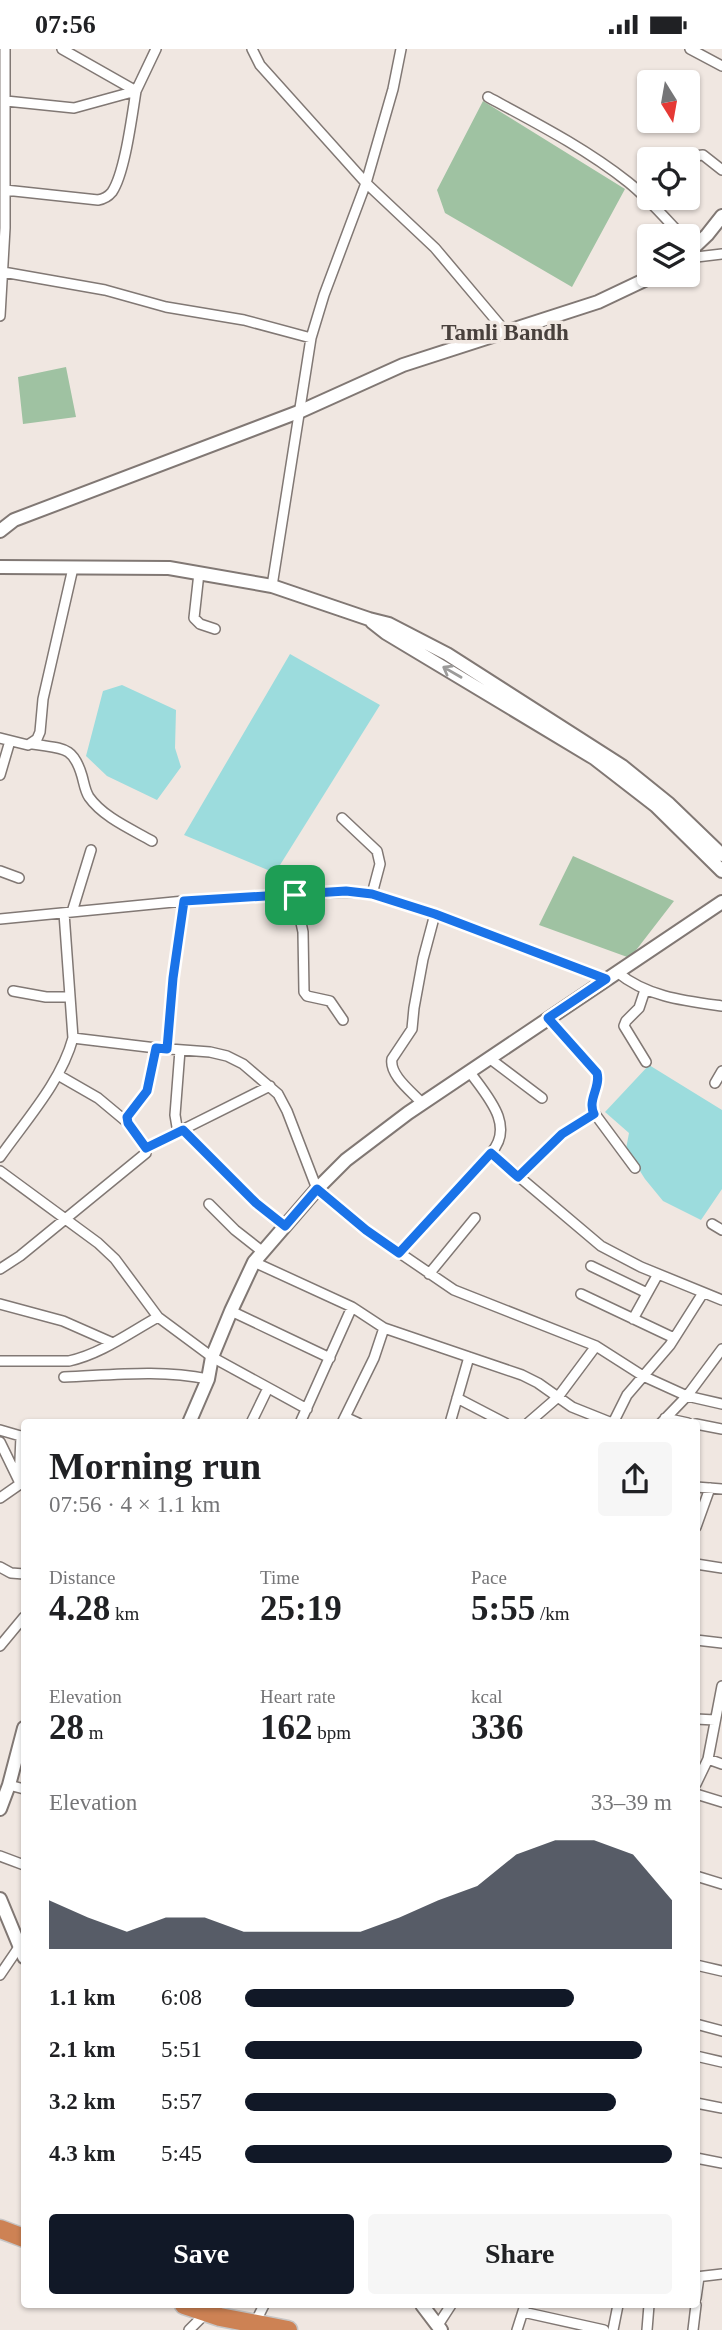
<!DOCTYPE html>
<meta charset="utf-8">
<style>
:root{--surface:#fff;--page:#f6f6f6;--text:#202124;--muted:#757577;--accent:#111827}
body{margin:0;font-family:Georgia,serif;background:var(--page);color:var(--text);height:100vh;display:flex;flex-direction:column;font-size:26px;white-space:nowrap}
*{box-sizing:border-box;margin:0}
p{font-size:23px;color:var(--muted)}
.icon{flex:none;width:38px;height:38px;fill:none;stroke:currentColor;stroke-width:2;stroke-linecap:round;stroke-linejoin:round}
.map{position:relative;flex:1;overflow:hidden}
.sheet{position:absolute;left:21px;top:1370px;width:679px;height:889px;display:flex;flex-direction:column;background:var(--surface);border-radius:7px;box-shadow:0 2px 5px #0004}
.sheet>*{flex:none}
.needle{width:46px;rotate:169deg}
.controls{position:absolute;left:637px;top:21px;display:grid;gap:14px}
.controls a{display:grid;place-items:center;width:63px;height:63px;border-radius:7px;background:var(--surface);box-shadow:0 2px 5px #0004;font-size:35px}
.pin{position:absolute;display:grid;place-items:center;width:60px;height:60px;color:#fff;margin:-30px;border-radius:14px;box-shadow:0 4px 10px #0006}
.round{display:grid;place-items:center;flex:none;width:74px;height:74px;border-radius:7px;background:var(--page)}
.summary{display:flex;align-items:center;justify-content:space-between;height:119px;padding:0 28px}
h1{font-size:38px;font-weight:700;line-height:52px}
.metrics{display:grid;grid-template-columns:repeat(3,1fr);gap:10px;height:119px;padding:7px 28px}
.metrics div{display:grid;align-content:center}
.metrics b{font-size:35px;font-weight:700}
.metrics small{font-size:19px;font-weight:400}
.metrics p{font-size:19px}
.chart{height:196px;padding:14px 28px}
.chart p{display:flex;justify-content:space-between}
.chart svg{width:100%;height:126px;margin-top:7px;fill:var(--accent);opacity:.7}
.action{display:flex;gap:14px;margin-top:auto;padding:14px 28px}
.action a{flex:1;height:80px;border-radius:7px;background:var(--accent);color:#fff;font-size:28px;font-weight:700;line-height:80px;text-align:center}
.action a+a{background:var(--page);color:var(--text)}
ul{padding:0 28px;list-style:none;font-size:23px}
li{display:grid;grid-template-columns:112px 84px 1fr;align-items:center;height:52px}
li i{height:18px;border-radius:9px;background:var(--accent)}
.status{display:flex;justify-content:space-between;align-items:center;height:49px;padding:0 35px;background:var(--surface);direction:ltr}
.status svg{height:19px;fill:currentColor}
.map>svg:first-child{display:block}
.green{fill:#9fc2a2}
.water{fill:#9cdcdd}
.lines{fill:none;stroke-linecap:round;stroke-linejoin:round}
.street-casing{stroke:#817874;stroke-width:12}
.secondary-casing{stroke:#817874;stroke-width:16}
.highway-casing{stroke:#c6c5c5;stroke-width:21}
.street{stroke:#fff;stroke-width:9}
.secondary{stroke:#fff;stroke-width:12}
.highway{stroke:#cd8254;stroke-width:18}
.oneway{stroke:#9c9b9a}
.route-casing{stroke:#fff;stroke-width:14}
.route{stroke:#1a73e8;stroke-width:9}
.labels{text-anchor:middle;stroke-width:7;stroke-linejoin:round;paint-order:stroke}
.neighbourhood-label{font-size:23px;font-weight:bold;fill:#48403c;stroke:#f0e7e1}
</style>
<div class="status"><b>07:56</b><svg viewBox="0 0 49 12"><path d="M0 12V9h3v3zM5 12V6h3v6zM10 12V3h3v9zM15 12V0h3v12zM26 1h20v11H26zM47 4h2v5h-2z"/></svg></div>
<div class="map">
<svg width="722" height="2281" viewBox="0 0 722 2281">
<rect width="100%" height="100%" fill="#f0e7e1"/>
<path class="green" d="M483,52L625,140L572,238L445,164L437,141Z
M66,318L76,368L23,375L18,328Z
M573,807L674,852L630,909L539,876Z"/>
<path class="water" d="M290,605L380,656L275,824L184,786Z
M122,636L176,661L175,699L181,718L157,751L107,727L86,707L103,642Z
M649,1016L722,1061V1140L701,1171L663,1152L645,1130L626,1100L629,1084L605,1063Z"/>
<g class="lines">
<defs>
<path id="street" d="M252,0L260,16L366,134L435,199L505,282
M690,0L722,17
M488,48C536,74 585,99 628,133C648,149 665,169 682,187
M6,52L74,59L136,42L156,0
M688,115L694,107L703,106L722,121
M5,141L98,151C104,150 108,148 112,143C125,124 132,66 136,42L62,0
M688,209L722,205
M0,220L3,223L105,241L166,258L244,271L311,289
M0,267L5,179V0
M199,524L194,569L200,575L215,580
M272,537L311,289L324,246L366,134L393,40L401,0
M0,689L28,696L37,690L40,683L43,650L73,519
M33,695C62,700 73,696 82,727C84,734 85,742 89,748C103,768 131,780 152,792
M0,726L10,692
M342,769L377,802L380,815L372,845
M0,822L19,829
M295,846L303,883L304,943L307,947L330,952L343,971
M72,863L91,801
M0,870L184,852L346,843L372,845L435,865L606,930
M617,923C647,948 685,952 722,957
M645,941L639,959L626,972L624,977L646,1013
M13,942L46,948H70
M549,969L597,1024C601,1036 590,1048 592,1061L635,1119
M73,989L156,999L210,1003L227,1007L243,1015L278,1045L287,1062L317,1140L366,1181L454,1241L596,1297L643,1327L687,1347L722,1355
M167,1000L173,929L184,852
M489,1009L542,1049
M58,1026L98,1049L128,1074
M715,1034L722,1022
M422,1054C412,1043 389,1026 392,1010L412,980L414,959L423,910L435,865
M183,1081L256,1154L285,1177
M178,1084L175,1066L180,1001
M146,1099L270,1037
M491,1104L601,1197L641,1218L722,1251
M0,1108C26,1071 61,1033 73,989L64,864
M0,1122L98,1194L115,1210L158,1268L212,1308L307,1360
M518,1128L562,1085L594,1065
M209,1155L235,1181L263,1203
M712,1175L722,1181
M399,1204L491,1104C516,1076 486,1046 469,1022
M254,1213L352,1258L384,1279L469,1308L450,1374
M591,1217L647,1244
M0,1220L20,1207L146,1104V1099L128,1074L127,1068L147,1042L156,999
M429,1225L475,1169
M581,1245L674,1289
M0,1255L63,1272L113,1294
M231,1262L330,1309
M633,1270L658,1225
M469,1308L522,1326L538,1334L572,1358L612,1374
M0,1312H69C101,1305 129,1284 158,1268
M64,1328C112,1326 160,1320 208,1330
M457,1349L505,1374
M345,1368L358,1374
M665,1369L688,1374
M251,1374L268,1339
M300,1374L352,1258
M342,1374L374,1309L384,1279
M528,1374L558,1348L596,1297
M613,1374L627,1346L670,1296L703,1244
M661,1374L687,1347L722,1300
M696,1375L722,1380
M0,1381L24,1388
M0,1393L19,1432
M19,1434L21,1387
M696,1438L722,1440
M0,1449L23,1433
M696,1478L710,1439
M696,1515L722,1519
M0,1518L11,1524L24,1525
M696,1591L722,1594
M0,1597L24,1568
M696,1670L715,1671
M708,1710L722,1715
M696,1735L708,1710L722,1637
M9,1736L24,1740
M696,1745L722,1753
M0,1807L24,1816
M696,1827L722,1835
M696,1916L722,1922
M0,1926L19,1898
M696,1975L722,1982
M696,2007L722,2013
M696,2054L722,2059
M696,2109L722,2114
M696,2228L722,2225
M696,2249L699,2228
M523,2263L604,2281
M254,2276L264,2256
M438,2276L451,2256
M189,2281L207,2263
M517,2281L525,2256
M613,2281L618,2256
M647,2281L649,2256
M693,2281L696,2256"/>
<path id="secondary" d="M688,204L707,186L722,167
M0,482L14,471L301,362L403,316L598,253L655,226
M0,518L169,519L272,537L369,570L389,575L447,605L622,717L669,755L722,806
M372,573L386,584L594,709L656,757L722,822
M189,1374L208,1330L212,1308L231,1262L254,1213L317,1140L346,1111L408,1064L722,853
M0,1760L9,1736L24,1679
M0,1850L24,1908
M422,2256L441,2281"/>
<path id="highway" d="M0,2180L24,2189
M184,2256L220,2268L288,2281"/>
</defs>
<use href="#street" class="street-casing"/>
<use href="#secondary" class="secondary-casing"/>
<use href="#highway" class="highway-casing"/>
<use href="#street" class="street"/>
<use href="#secondary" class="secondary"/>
<use href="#highway" class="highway"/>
</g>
<defs><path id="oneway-shaft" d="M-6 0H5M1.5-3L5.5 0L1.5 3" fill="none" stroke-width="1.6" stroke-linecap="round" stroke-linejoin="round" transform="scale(1.75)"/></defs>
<use class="oneway" href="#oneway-shaft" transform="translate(452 623) rotate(-150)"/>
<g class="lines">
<defs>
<path id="route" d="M346,842L372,845L435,865L606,930L548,969L597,1024C601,1038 587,1051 594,1065L562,1085L518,1128L491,1104L399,1204L366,1181L317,1140L285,1177L256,1154L183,1081L146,1099L128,1074L127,1068L147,1042L156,999L167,1000L173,929L184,852Z"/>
</defs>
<use href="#route" class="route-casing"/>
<use href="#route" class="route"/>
</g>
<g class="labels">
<g class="neighbourhood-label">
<text x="505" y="291">Tamli Bandh</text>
</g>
</g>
</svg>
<div class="controls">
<a><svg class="needle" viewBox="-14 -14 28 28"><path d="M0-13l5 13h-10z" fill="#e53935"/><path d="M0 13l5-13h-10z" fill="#757577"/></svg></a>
<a><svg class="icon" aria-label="locate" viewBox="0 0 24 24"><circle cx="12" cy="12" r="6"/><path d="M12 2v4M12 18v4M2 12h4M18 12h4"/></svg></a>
<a><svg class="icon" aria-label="layers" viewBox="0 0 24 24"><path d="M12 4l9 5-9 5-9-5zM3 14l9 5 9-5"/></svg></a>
</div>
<div class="pin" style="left:295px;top:846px;background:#1e9e55"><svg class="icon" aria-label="arrive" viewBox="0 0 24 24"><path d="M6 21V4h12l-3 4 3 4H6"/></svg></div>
<section class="sheet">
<div class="summary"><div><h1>Morning run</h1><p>07:56 · 4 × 1.1 km</p></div><a class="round"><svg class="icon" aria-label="share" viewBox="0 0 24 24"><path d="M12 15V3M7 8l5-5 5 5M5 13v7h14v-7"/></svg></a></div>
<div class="metrics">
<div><p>Distance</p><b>4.28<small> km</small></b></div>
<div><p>Time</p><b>25:19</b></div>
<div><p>Pace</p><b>5:55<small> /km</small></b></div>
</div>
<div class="metrics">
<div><p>Elevation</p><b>28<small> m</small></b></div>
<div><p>Heart rate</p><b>162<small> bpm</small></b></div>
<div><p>kcal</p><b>336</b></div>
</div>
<div class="chart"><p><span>Elevation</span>33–39 m</p>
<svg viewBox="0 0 160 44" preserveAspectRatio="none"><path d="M0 44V27L10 33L20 38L30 33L40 33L50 38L60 38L70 38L80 38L90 33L100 27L110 22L120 11L130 6L140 6L150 11L160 27V44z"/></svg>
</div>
<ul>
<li><b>1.1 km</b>6:08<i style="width:77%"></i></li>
<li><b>2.1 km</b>5:51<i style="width:93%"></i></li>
<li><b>3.2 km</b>5:57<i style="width:87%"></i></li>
<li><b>4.3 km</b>5:45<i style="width:100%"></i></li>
</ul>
<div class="action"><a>Save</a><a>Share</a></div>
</section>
</div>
